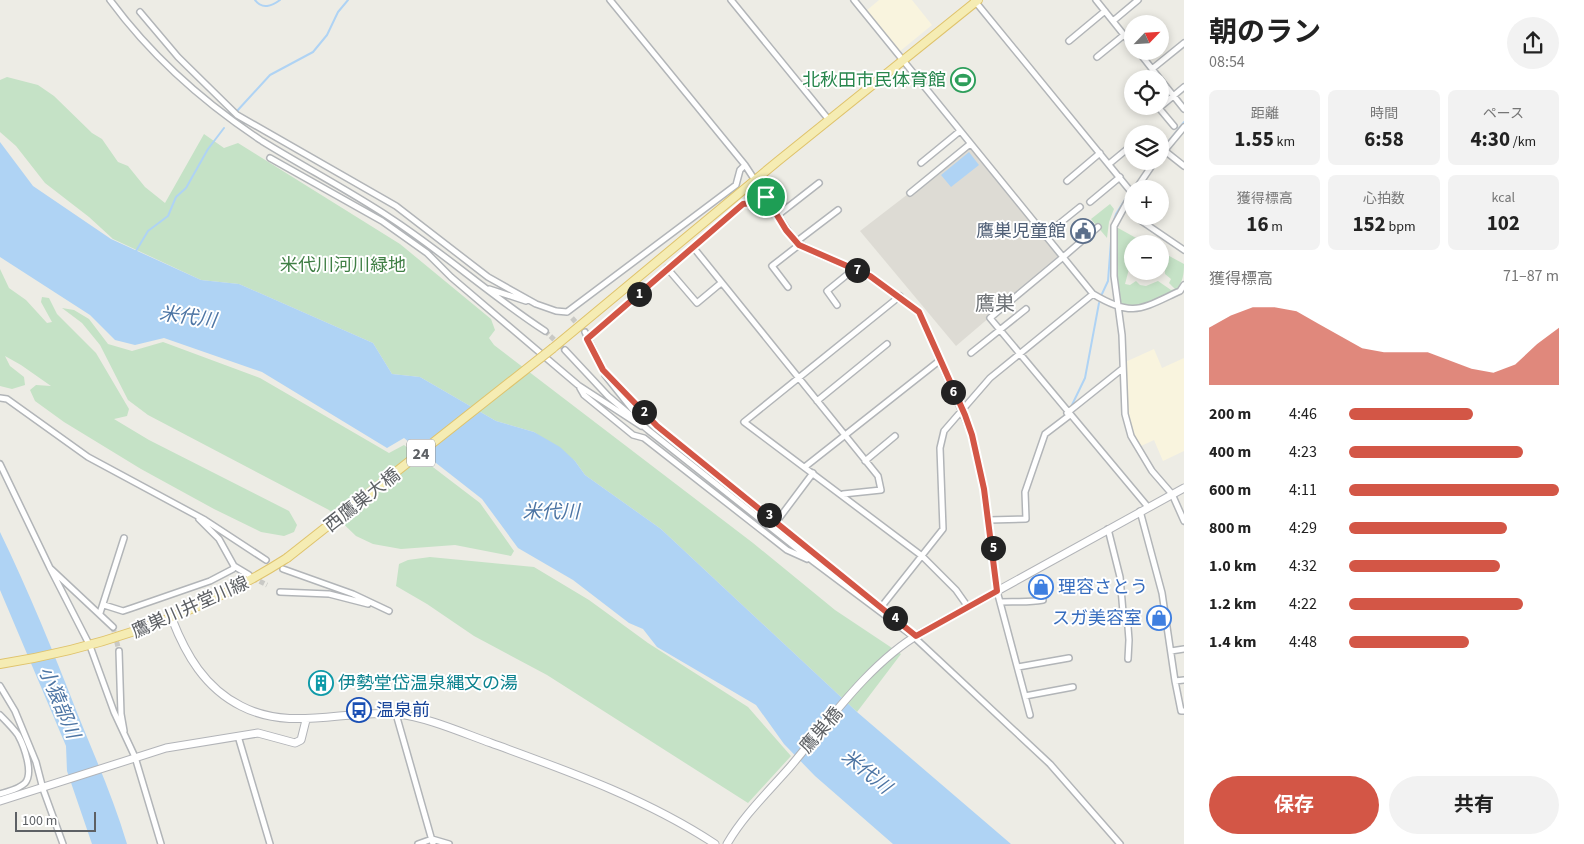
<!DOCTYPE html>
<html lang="ja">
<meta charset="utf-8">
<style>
:root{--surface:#fff;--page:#f2f2f2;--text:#222;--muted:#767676;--accent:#d35646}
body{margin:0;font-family:"Source Sans 3","Noto Sans JP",sans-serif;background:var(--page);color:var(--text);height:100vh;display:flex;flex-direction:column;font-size:19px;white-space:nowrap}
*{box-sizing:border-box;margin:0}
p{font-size:16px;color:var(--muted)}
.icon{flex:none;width:28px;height:28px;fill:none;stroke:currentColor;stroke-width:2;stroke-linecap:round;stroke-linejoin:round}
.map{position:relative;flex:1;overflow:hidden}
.side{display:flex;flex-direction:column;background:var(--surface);width:400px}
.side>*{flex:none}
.needle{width:32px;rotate:65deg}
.buttons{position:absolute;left:1124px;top:15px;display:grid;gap:10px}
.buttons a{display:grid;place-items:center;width:45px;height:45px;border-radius:50%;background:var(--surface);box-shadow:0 2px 8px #0003;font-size:25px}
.scale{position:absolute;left:15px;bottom:12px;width:81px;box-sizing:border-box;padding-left:5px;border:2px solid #5d6064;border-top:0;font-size:14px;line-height:18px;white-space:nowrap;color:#5d6064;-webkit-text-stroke:4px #fff;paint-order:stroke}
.pin{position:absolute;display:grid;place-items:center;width:42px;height:42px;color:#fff;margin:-21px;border:2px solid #fff;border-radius:50%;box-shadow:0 1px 5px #0007}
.km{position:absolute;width:25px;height:25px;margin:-12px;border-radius:50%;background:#222;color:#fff;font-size:14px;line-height:25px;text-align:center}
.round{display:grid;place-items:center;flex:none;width:52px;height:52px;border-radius:26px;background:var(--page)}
.head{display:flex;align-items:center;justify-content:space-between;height:85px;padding:0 25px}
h1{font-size:28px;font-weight:700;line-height:38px}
.metrics{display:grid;grid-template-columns:repeat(3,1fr);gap:8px;height:85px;padding:5px 25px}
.metrics div{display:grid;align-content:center;border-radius:8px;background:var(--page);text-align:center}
.metrics b{font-size:21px;font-weight:700}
.metrics small{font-size:14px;font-weight:400}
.metrics p{font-size:14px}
.chart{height:140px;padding:10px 25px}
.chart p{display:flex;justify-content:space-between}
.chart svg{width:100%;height:90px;margin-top:5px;fill:var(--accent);opacity:.7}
.primary-button{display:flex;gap:10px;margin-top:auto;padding:10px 25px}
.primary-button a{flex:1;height:58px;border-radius:30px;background:var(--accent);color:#fff;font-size:20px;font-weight:700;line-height:58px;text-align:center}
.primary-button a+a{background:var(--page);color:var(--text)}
ul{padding:0 25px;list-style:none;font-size:16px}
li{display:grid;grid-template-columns:80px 60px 1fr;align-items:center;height:38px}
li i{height:12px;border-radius:6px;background:var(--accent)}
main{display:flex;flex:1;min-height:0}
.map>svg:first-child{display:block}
.commercial{fill:#f9f4de}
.education{fill:#dddbd4}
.green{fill:#c5e2c6}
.water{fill:#afd3f4}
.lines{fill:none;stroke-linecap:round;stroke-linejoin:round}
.stream{stroke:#afd3f4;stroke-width:2}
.street-tunnel{stroke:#c9c9c5;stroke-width:5;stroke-dasharray:5 2.5;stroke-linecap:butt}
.street-casing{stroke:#b2b5b8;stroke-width:8}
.secondary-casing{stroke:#b2b4b8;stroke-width:9}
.primary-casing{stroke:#dfc36c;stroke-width:10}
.street{stroke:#fff;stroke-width:5}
.secondary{stroke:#fff;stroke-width:7}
.primary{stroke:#f5ecb3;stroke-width:8}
.primary-bridge-casing{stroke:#dfc36c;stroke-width:10;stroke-linecap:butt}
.primary-bridge{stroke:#f5ecb3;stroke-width:8}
.route-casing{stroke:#fff;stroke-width:10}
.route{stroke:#d35646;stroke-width:6}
.labels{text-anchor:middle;stroke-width:4;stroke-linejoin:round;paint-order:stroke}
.shield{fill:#fff;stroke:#8e9092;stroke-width:1}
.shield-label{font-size:16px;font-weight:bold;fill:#5d6064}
.leisure-label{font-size:18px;fill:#27864d;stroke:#fff;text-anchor:end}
.service-label{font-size:18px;fill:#4e5e75;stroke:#fff;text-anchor:end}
.park-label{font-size:18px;fill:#407f45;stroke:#fff}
.street-label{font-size:18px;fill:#5d6064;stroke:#fff}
.shop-label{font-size:18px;fill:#366cbe;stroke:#fff;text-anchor:start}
.culture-label{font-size:18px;fill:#0d838f;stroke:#fff;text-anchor:start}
.transit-label{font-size:18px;fill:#164399;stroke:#fff;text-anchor:start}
.water-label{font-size:19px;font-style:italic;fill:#4d75a4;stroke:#fff}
.quarter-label{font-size:20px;fill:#6e7276;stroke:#fff}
</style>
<main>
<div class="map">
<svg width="1184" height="844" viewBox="0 0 1184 844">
<rect width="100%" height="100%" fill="#edece5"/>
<path class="commercial" d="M879,0H912L932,25L899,52L866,11Z
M1154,349L1162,368L1184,358V451L1163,461L1154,440L1139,447L1134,439L1127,412L1123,363Z"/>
<path class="education" d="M969,147L1059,258L956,346L860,231Z"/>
<path class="green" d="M7,77L38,85L54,96L92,133L102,139L118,162L128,166L145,187L165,203L204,134L224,148L238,143L400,244L491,319L495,330L489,338L494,345L753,543L835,610L901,654L857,712L661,529L585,475L575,461L534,432L496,421L420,377L392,374L373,343L239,284L201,280L113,239L89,217L45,183L16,146L0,132V80Z
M1110,204L1114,209L1109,222L1107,238L1091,219Z
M1118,228L1147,244H1132V255L1127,265L1129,269L1125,284L1130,285L1136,281L1140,285L1146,286L1158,281L1171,290L1175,289L1169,283L1171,279L1165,274L1164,259L1160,255V251L1184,264C1184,273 1183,283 1176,290C1164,300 1136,309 1121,305L1116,276Z
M0,269L9,288L26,300L47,323L52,322L41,302L42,297L49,298L57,314L96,353L129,409L127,416L114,419L149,440L289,511L297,525L294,532L284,536L261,532L214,509L141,469L64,422L35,401L30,390L36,385L51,386L21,365L5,356L10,366L24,377L25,385L12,389L0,386Z
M62,308L74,310L89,319L108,344L132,351L163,342L260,378L389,453L404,445L480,503L514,551L511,556L455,545L401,549L373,544L356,536L329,510L148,415L128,400L100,345L82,323Z
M430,557L534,567L589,600L648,643L748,707L791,756L748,803L547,675L474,636L427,604L396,586L399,564L408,560Z"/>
<path class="water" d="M0,142L33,186L111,239L201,280L239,284L373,343L392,374L420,377L496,421L534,432L560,447L575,461L585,475L661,529L857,712L1011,844H893L815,776L784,744L756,705L657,647L643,629L629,623L573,580L518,548L482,499L404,438L387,448L262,372L164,338L135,345L115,340L90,315L0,257Z
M969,152L979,165L951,187L941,175Z
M0,532C29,592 54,653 78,715C95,757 114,800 127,844H92L67,771L66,746L0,590Z"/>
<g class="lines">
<path class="stream" d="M255,0C262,10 272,6 280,0
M237,111L270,75L313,52L327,35L338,12L348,0
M1160,152L1184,122
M1113,223L1116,214L1128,195
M136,251L148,231L168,216L176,197L186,188L208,149L224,128
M1101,296L1108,281L1112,228
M1071,407L1085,378L1099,303"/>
<path class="street-tunnel" d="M572,318L581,328
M545,331L565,350
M253,578L267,585
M113,627L119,651"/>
<defs>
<path id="street" d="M110,0C152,57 203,102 262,141C304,167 348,190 389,217C443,252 491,296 545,331
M610,0L745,165L794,240L813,252L870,276L919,312L972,435L984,489L997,591L1030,715
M731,0L829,120
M854,0L1093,294C1133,318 1141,309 1180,291L1184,285
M974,0L1132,193
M1096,0L1132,45
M140,12L178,57L237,115L396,206L488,277L536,304L556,311L567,312L736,185L740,170L745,165
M1113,21L1138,0
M1069,41L1105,11
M1138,51L1160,79
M1097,57L1124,35
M1152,69L1184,43
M1160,79L1184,109
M1174,126L1159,108L1184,87
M1165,151L1184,166
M1160,156L1184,127
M270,158L382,221L427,253L451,277L578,385L641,426
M921,163L960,131
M1109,164L1132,145
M1067,181L1100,153
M1136,189L1155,161
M910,193L970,144
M1132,193L1114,226V276L1122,335L1125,414L1131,436L1152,471L1172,494L1184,521
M1090,202L1120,177
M778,215L819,183
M1140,220L1184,250
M1044,236L1080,207
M796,242L838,210
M693,247L878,476L881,490L843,494
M1062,258L990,318L1148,507
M1062,258L1098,227
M667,268L697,303L721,283
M788,287L772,266L799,245
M489,289L526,301
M900,296L744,422L922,556L956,590L968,607
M837,305L827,291L854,269
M585,332L603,370L657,426L912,632
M587,339L743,204L760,202L766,197
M565,350L608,396L648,430L814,562L914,637L1050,764L1120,844
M971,353L1026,309
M605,375L640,419
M580,388L584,395L633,435L644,438L787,550L807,559
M0,398L7,399L88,457L205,520L266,560
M817,401L887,344
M1067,413L1122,369
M865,461L895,436
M0,464L50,568L113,627
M806,466L939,361
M1140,511L1162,593L1175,681L1184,680
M989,520L1026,519L1025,492L1045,434L1070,415
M777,521L813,473
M1108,529L1120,577L1123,612L1128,627L1129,640L1128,659
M234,566L249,575
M50,568L90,646L114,712L135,757L161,844
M283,569L353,594L389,611
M280,592L329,594L368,604
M1000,602C1015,601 1028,603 1043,600
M104,605L123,611L132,608L210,581L233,569L234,566L219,539L199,519
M882,606L943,529L940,448L944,431L990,378L1093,294
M100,613L124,538
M119,651L121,714L124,731
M1171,651L1184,649
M1018,667L1069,658
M1175,681L1181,711H1184
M0,686L15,711L36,762L43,789L63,844
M1025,696L1073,687
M396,714L433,844
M0,715C6,721 13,728 18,735C24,746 34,773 25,783C18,790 8,791 0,794
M238,736L270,844
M418,844L432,839L449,844"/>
<path id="secondary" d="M172,619C186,655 205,688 241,706C291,732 344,709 397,714C427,717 463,733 491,743C568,771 647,799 715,844
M0,801L166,748L258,733L295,743L301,740L306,720
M727,844C743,816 768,792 790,767C828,722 870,662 921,633L1184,488"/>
<path id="primary" d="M553,348L778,161L978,0
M0,664C103,648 199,614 287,558"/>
</defs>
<use href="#street" class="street-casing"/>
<use href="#secondary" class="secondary-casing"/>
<use href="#primary" class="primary-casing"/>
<use href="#street" class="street"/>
<use href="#secondary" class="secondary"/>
<use href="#primary" class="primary"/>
<defs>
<path id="primary-bridge" d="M287,558L553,348"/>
</defs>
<use href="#primary-bridge" class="primary-bridge-casing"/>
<use href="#primary-bridge" class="primary-bridge"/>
</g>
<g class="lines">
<defs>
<path id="route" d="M766,197L786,230L799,245L870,276L919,312L965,415L972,435L984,489L997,591L916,636L657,426L603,370L587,339L743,204L760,202Z"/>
</defs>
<use href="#route" class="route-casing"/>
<use href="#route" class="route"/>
</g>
<defs>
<symbol id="stadium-ring" viewBox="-11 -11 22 22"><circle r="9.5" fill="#fff" stroke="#2e9e5b" stroke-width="1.5"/><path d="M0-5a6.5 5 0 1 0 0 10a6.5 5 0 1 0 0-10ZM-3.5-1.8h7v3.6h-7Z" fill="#2e9e5b"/></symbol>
<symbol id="civic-ring" viewBox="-11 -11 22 22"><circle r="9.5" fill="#fff" stroke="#5c6f8a" stroke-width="1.5"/><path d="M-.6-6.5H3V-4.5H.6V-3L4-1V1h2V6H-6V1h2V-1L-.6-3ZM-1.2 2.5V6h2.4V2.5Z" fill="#5c6f8a"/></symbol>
<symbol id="shop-ring" viewBox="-11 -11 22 22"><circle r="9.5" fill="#fff" stroke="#3f7fe0" stroke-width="1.5"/><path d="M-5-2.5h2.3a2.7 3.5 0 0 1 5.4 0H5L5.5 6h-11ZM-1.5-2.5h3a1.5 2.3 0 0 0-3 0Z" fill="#3f7fe0"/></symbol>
<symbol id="building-ring" viewBox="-11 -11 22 22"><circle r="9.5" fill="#fff" stroke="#0f9aa8" stroke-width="1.5"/><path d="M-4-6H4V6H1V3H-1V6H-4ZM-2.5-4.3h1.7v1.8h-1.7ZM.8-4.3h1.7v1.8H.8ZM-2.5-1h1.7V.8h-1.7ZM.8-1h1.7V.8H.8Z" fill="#0f9aa8"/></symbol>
<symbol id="bus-ring" viewBox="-11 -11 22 22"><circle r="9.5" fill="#fff" stroke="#1a4fb4" stroke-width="1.5"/><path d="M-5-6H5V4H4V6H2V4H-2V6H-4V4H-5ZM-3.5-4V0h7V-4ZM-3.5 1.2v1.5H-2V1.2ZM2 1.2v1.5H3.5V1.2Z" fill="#1a4fb4"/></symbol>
</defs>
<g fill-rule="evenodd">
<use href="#stadium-ring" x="949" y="66" width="28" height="28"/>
<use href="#civic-ring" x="1069" y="217" width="28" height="28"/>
<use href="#shop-ring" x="1027" y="573" width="28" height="28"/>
<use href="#shop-ring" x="1145" y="604" width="28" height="28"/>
<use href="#building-ring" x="307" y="669" width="28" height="28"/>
<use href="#bus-ring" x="345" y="696" width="28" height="28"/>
</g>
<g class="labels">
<rect class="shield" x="407" y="439.5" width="28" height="27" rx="4"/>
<g class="shield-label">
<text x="421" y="459">24</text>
</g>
<g class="leisure-label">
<text x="946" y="86">北秋田市民体育館</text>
</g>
<g class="service-label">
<text x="1066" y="237">鷹巣児童館</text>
</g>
<g class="park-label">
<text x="343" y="271">米代川河川緑地</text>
</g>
<g class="street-label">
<text transform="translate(362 500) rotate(-38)" y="6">西鷹巣大橋</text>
<text transform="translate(190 607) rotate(-24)" y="6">鷹巣川井堂川線</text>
<text transform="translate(821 730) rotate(-49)" y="6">鷹巣橋</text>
</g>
<g class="shop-label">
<text x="1058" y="593">理容さとう</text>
<text x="1142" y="624" text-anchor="end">スガ美容室</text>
</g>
<g class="culture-label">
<text x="338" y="689">伊勢堂岱温泉縄文の湯</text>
</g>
<g class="transit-label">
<text x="376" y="716">温泉前</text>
</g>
<g class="water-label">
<text transform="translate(188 316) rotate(8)" y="7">米代川</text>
<text x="551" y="518">米代川</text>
<text transform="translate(60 702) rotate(67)" y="7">小猿部川</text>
<text transform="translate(867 771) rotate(39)" y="7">米代川</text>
</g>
<g class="quarter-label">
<text x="995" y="310">鷹巣</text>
</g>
</g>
</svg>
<div class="buttons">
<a><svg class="needle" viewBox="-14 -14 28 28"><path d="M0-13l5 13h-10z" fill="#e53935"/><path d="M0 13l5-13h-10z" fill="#767676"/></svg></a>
<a><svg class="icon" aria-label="locate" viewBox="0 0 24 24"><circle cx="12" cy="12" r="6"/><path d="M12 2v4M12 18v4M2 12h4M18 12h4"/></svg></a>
<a><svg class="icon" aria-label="layers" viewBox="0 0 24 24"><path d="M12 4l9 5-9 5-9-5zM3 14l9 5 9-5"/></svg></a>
<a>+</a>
<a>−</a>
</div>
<div class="scale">100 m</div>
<div class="pin" style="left:766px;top:197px;background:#1e9e55"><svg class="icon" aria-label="arrive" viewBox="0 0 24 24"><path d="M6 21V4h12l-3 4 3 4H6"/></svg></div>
<b class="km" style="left:639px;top:294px">1</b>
<b class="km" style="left:644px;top:412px">2</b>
<b class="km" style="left:769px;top:515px">3</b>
<b class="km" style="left:895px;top:618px">4</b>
<b class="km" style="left:993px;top:548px">5</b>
<b class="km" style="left:953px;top:392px">6</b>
<b class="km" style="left:857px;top:270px">7</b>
</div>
<section class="side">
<div class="head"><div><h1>朝のラン</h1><p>08:54</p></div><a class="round"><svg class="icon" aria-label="share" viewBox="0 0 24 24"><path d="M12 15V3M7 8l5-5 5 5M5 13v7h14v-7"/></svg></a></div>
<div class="metrics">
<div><p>距離</p><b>1.55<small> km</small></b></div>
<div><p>時間</p><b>6:58</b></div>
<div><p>ペース</p><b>4:30<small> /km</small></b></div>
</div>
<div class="metrics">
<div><p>獲得標高</p><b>16<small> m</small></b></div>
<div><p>心拍数</p><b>152<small> bpm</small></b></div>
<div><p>kcal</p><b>102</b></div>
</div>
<div class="chart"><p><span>獲得標高</span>71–87 m</p>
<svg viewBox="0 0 160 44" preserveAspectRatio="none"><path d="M0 44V16L10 10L20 6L30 6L40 8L50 14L60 20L70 26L80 28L90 28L100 28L110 32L120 36L130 38L140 34L150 24L160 16V44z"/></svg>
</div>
<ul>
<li><b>200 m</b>4:46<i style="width:59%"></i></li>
<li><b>400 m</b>4:23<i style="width:83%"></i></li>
<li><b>600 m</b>4:11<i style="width:100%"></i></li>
<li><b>800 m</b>4:29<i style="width:75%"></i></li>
<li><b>1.0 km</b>4:32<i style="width:72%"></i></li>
<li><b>1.2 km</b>4:22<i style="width:83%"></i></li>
<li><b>1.4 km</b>4:48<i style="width:57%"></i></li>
</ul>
<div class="primary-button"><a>保存</a><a>共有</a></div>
</section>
</main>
